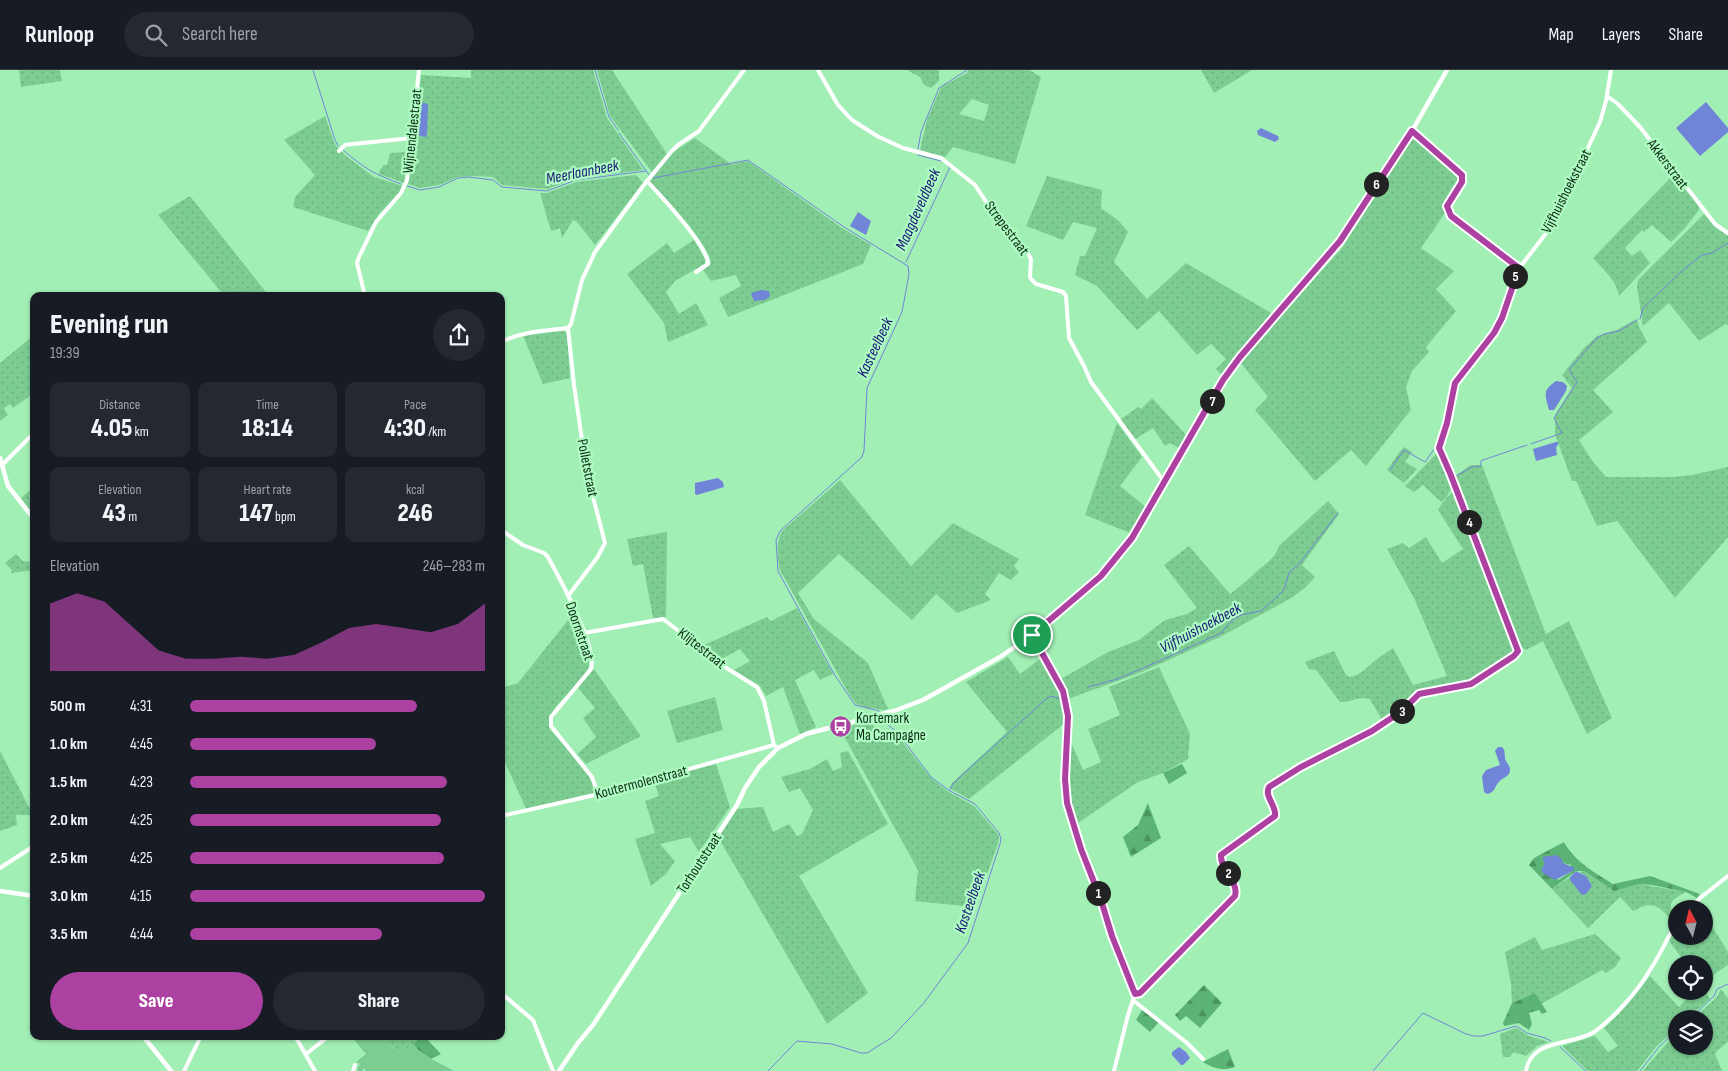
<!DOCTYPE html>
<meta charset="utf-8">
<style>
:root{--surface:#171b24;--page:#242831;--text:#f1f3f6;--muted:#9ea1a6;--line:#363941;--accent:#ac41a2}
body{margin:0;font-family:"Sofia Sans Condensed",sans-serif;background:var(--page);color:var(--text);height:100vh;display:flex;flex-direction:column;font-size:19px;white-space:nowrap}
*{box-sizing:border-box;margin:0}
p{font-size:16px;color:var(--muted)}
.icon{flex:none;width:28px;height:28px;fill:none;stroke:currentColor;stroke-width:2;stroke-linecap:round;stroke-linejoin:round}
.map{position:relative;flex:1;overflow:hidden}
.panel{position:absolute;left:30px;top:222px;width:475px;height:748px;display:flex;flex-direction:column;background:var(--surface);border-radius:10px;box-shadow:0 1px 4px #0004}
.panel>*{flex:none}
.needle{width:32px;rotate:353deg}
.fabs{position:absolute;left:1668px;top:830px;display:grid;gap:10px}
.fabs a{display:grid;place-items:center;width:45px;height:45px;border-radius:50%;background:var(--surface);box-shadow:0 1px 4px #0004;font-size:25px}
.pin{position:absolute;display:grid;place-items:center;width:42px;height:42px;color:#fff;margin:-21px;border:2px solid #fff;border-radius:50%;box-shadow:0 1px 5px #0007}
.km{position:absolute;width:25px;height:25px;margin:-12px;border-radius:50%;background:#222;color:#fff;font-size:14px;line-height:25px;text-align:center}
.round{display:grid;place-items:center;flex:none;width:52px;height:52px;border-radius:26px;background:var(--page)}
.head{display:flex;align-items:center;justify-content:space-between;height:85px;padding:0 20px}
h1{font-size:28px;font-weight:800;line-height:38px}
.stats{display:grid;grid-template-columns:repeat(3,1fr);gap:8px;height:85px;padding:5px 20px}
.stats div{display:grid;align-content:center;border-radius:10px;background:var(--page);text-align:center}
.stats b{font-size:25px;font-weight:800}
.stats small{font-size:14px;font-weight:400}
.stats p{font-size:14px}
.chart{height:140px;padding:10px 20px}
.chart p{display:flex;justify-content:space-between}
.chart svg{width:100%;height:90px;margin-top:5px;fill:var(--accent);opacity:.7}
.primary-button{display:flex;gap:10px;margin-top:auto;padding:10px 20px}
.primary-button a{flex:1;height:58px;border-radius:30px;background:var(--accent);color:#fff;font-size:20px;font-weight:800;line-height:58px;text-align:center}
.primary-button a+a{background:var(--page);color:var(--text)}
ul{padding:0 20px;list-style:none;font-size:16px}
li{display:grid;grid-template-columns:80px 60px 1fr;align-items:center;height:38px}
li i{height:12px;border-radius:6px;background:var(--accent)}
header{display:flex;align-items:center;gap:30px;box-sizing:border-box;height:70px;padding:0 25px;background:var(--surface);border-bottom:1px solid var(--line)}
header strong{font-size:24px}
nav{display:flex;gap:28px;margin-inline-start:auto;font-size:18px}
.search{width:350px;height:45px;background:var(--page);display:flex;align-items:center;gap:12px;box-sizing:border-box;padding:0 18px;border-radius:28px;color:var(--muted);font-size:19px}
.map>svg:first-child{display:block}
.grass{fill:url(#grass-dots);fill-rule:evenodd}
.forest{fill:url(#forest-firs);fill-rule:evenodd}
.green{fill:#7dcd93}
.water{fill:#7085d7}
.lines{fill:none;stroke-linecap:round;stroke-linejoin:round}
.stream{stroke:#7085d7;stroke-width:1}
.minor{stroke:#fff;stroke-width:4}
.tertiary{stroke:#fff;stroke-width:4.5}
.route-casing{stroke:#fff;stroke-width:10}
.route{stroke:#ac41a2;stroke-width:6}
.labels{text-anchor:middle;stroke-width:4.5;stroke-linejoin:round;paint-order:stroke}
.street-label{font-size:15px;fill:#0e2d18;stroke:#affcc2}
.poi-label{font-size:15px;fill:#0e2d18;stroke:#affcc2;text-anchor:start}
.water-label{font-size:16px;font-style:italic;fill:#171677;stroke:#affcc2}
</style>
<header>
<strong>Runloop</strong>
<div class="search"><svg class="icon" aria-label="search" viewBox="0 0 24 24"><circle cx="10" cy="10" r="6"/><path d="M15 15l6 6"/></svg>Search here</div>
<nav><a>Map</a><a>Layers</a><a>Share</a></nav>
</header>
<div class="map">
<svg width="1728" height="1001" viewBox="0 0 1728 1001">
<defs>
<pattern id="grass-dots" width="8" height="8" patternUnits="userSpaceOnUse" patternTransform="scale(1.25)"><rect width="8" height="8" fill="#7dcd93"/><path d="M2 2h.1M6 6h.1" fill="none" stroke="#6bb07e" stroke-width="1.8" stroke-linecap="round"/></pattern>
<pattern id="forest-firs" width="22" height="20" patternUnits="userSpaceOnUse" patternTransform="scale(1.25)"><rect width="22" height="20" fill="#5bb475"/><path d="M5 1l3.5 6h-7zM16 11l3.5 6h-7z" fill="#4a935f"/></pattern>
</defs>
<rect width="100%" height="100%" fill="#a2efb6"/>
<path class="grass" d="M19,0H60L62,11L21,17Z
M471,0H593L607,48L643,100L573,109L548,119L502,115L493,107L474,106L458,107L439,115L420,118L408,114L415,69L421,5L471,8Z
M597,0H612L667,84L652,102L610,46Z
M907,0H939V11L931,18L924,15L920,7Z
M968,0H1029L1041,7L1015,94L953,77L945,87L920,80L927,50L941,17L967,3ZM972,29L989,35L984,51L959,44Z
M1201,0H1252L1214,23Z
M325,46L335,75L346,86L374,107L403,116L400,122L379,144L368,161L293,137L295,127L315,105L284,70Z
M1414,65L1459,105C1460,125 1433,161 1421,178L1454,201L1436,219L1456,241L1426,277L1429,282L1412,301L1406,317L1411,340L1366,396L1351,380L1315,411L1255,340L1268,327L1240,292L1342,178Z
M695,68L731,94L748,91L842,158L871,175L863,194L728,247L719,228L741,216L736,205L711,211L703,200L711,193C707,170 666,130 650,111L673,82Z
M409,82L404,113L379,104L380,99L382,98L383,95H387L390,83Z
M1674,104L1698,135L1699,140L1685,158L1671,172L1652,155L1644,162L1642,160L1625,178L1632,186L1640,180L1650,193L1619,226C1616,209 1604,201 1593,188Z
M636,105L643,113L595,175L577,152L573,150L562,168L560,158L551,161L540,123H547L576,112Z
M1047,106L1102,120L1101,138L1119,151L1128,162L1114,192L1147,229L1186,193L1273,244L1223,306L1216,299L1226,289L1211,274L1197,285L1159,241L1137,260L1097,216L1075,205L1080,186H1085L1097,158L1073,152L1063,170L1026,156Z
M190,126L269,226H234L222,223L158,145Z
M1704,144L1716,158L1728,166V256L1726,254L1699,271L1669,233L1643,256L1637,217L1638,210Z
M694,170L705,189V194L675,211L666,222L679,244L696,233L708,255L668,272L664,253L627,204L667,173L674,183Z
M1637,249L1639,257L1647,272L1593,320L1613,342L1579,370L1593,392L1606,407H1672L1692,405L1728,397V467L1675,528L1617,451L1597,456L1576,411H1572L1555,364V345L1572,318L1562,305L1584,278L1597,266L1616,260Z
M562,261L566,262L567,265L570,308L543,314L523,266Z
M34,265V323L13,338L10,334L4,338L8,345L0,351V293Z
M1152,328L1188,367L1181,379L1170,373L1165,376L1153,358L1134,370L1120,350L1138,337L1141,339Z
M1117,353L1142,387L1120,416L1146,437L1130,463L1085,445Z
M1404,377L1412,382L1405,392L1417,399L1404,413L1387,400C1393,392 1397,384 1404,377Z
M1438,382L1444,392L1453,415L1446,428L1441,432L1423,415L1414,422L1405,416Z
M1471,395H1482L1546,564L1569,551L1612,648L1587,664L1543,571L1526,580L1521,577L1455,406Z
M840,410L911,496L953,453L1019,489L1014,496L1019,502L1011,510L999,503L985,524L991,530L957,543L936,524L912,550L839,484L798,523L814,549L868,593L888,639L883,640L864,637L856,634L849,624L780,500C777,488 776,472 782,461Z
M34,417V436L29,439L21,428Z
M1454,420L1516,579L1514,586L1470,614L1420,622L1407,635L1383,652L1370,629C1355,626 1354,632 1340,632L1316,600L1309,599L1305,592L1334,581L1346,605L1349,607C1360,606 1367,597 1376,590C1381,585 1388,582 1393,578L1413,615L1447,606L1414,528L1387,479L1403,473L1409,478L1426,467L1442,493L1463,479L1438,440C1441,433 1449,426 1454,420Z
M1328,431L1339,444L1302,495L1315,507L1306,517L1293,527L1222,566L1142,602L1068,629L1059,610L1108,582L1139,570L1165,550L1187,544L1197,538L1164,495L1189,476L1230,524C1239,517 1243,514 1252,506C1262,495 1274,491 1279,476Z
M667,462L666,547L653,548L643,494L633,496L627,469Z
M16,484L23,491L34,492V500L11,503L12,500L5,493Z
M797,538L833,604L820,610L814,600L795,610L816,657L800,664L783,617L766,626L760,616L734,600L750,591L740,579L720,590L702,576L767,547L771,551Z
M572,545C579,559 589,577 589,593C589,616 539,636 551,661C567,679 588,697 595,721L593,723L526,739L505,692L501,693V613L505,617L518,613Z
M1008,587L1020,604L1041,588L1061,621L1065,653L969,729L949,718L952,713L1007,662L966,612Z
M1159,597L1190,664L1188,689L1163,703L1138,712L1075,755C1066,724 1067,705 1068,673L1071,672L1083,700L1101,692L1088,659L1120,645L1109,617Z
M594,599L641,666L586,694L577,684L596,667L583,648L595,638L578,618Z
M715,627L723,660L677,673L667,641Z
M870,651L885,672L897,665L931,708L949,722L974,736L998,764L999,768L998,773L976,836L973,837L915,831L918,800L840,659Z
M0,681L33,745H16L17,755L0,761Z
M848,681L888,754L799,806L868,923L827,954L718,767L736,739L763,737L773,762L789,754L797,766L802,764L813,740L800,718L789,722L781,707L810,699L827,689L833,701L842,697L840,683Z
M716,694L730,737L699,782L690,767L660,774L675,791L666,804L651,816L635,769L655,763L645,731L659,726L654,710Z
M1584,801L1614,821L1639,814L1686,822C1671,830 1666,833 1676,849L1674,853C1660,837 1654,829 1633,841L1620,827L1588,858L1552,819L1570,807V810L1592,816L1586,806L1580,802Z
M1704,843L1728,882V895L1716,903L1704,915V894H1686L1669,871L1676,858V866H1704Z
M1595,864L1621,888L1615,897L1606,903L1602,900L1541,934L1535,923L1512,933L1511,914L1505,882L1535,867L1542,880Z
M1650,906L1679,937L1691,924L1704,921V920L1710,929L1687,949H1676V959L1656,977L1637,1001H1588L1562,976L1595,966L1608,982L1618,976L1604,958L1619,944Z
M1721,919L1728,929V972L1718,980L1715,984L1722,1001H1643L1667,973L1676,964V976H1704V949H1693L1717,927Z
M1516,958L1529,966L1549,972L1537,976L1526,986L1513,982L1510,987H1503L1500,964Z
M378,966H423L401,984Z"/>
<path class="forest" d="M1182,694L1187,703L1169,714L1163,703Z
M1148,733L1161,768L1131,787L1123,767L1138,755Z
M1564,772C1575,792 1594,802 1613,814L1650,806L1700,824L1697,828L1686,822L1652,815L1639,814L1614,821L1584,801H1576L1552,819L1529,795L1534,788ZM1563,793L1571,795V802L1558,810L1545,794Z
M1204,915L1222,933L1200,958L1186,946L1180,951L1175,945Z
M1535,923L1547,942L1542,944L1539,940L1529,943L1532,954L1529,960L1519,953L1504,956L1503,953L1512,933Z
M1142,940L1159,952L1150,962L1136,950Z
M423,966H424L441,984L431,989L418,980L413,974Z
M1228,979L1235,997C1223,1001 1214,999 1203,992Z"/>
<path class="green" d="M351,966H378L401,984L413,974C423,987 440,993 454,1001H366L364,998L362,1001H358L357,998L360,994L356,992L366,984Z"/>
<path class="water" d="M421,32L428,34L427,65L425,67L417,65Z
M1706,32L1728,58V62L1700,86L1676,58Z
M1261,58L1278,66L1279,69L1275,72L1258,65L1257,61Z
M858,142L871,151L866,165L850,156Z
M761,220L769,221L770,226L765,230L754,231L751,224L754,222Z
M1556,311L1563,312L1567,316L1566,321L1554,340H1549C1545,324 1542,321 1556,311Z
M1556,372H1559L1556,378L1557,385L1536,391L1533,379Z
M718,408L723,412L724,417L697,425L695,424V413Z
M1498,677H1502C1506,681 1504,683 1505,688C1505,692 1510,695 1510,699C1511,707 1501,708 1498,713C1494,718 1495,722 1487,724L1484,722L1482,706L1486,700L1500,695L1495,681Z
M1556,785L1561,788L1563,793L1575,798L1571,802L1555,810L1544,804L1541,800L1545,794L1543,790V787Z
M1576,801L1586,806L1592,816L1586,824L1582,825L1570,810V807Z
M1179,977L1186,982L1190,988L1183,995H1181L1172,985V982Z"/>
<g class="lines">
<path class="stream" d="M313,0L335,70L338,76
M595,0L609,47L618,60
M619,63L649,105
M918,79L921,62L939,18L967,0
M343,80C365,99 374,104 401,114
M918,85L941,91
M653,108L748,90L844,157L908,196L909,204L902,242L867,318L864,381L862,387L780,461L776,470L778,501L834,604L855,635L879,641
M407,116L420,120L439,117L458,108L468,107L493,110L502,117L547,121L576,110L646,101
M906,192L950,97L948,96
M1640,249L1643,238L1683,200L1702,185L1712,183L1728,173
M1531,374L1562,363L1554,348L1577,312L1569,300L1596,269L1604,264L1619,261L1637,250
M1390,400L1404,380L1425,392L1437,375
M1454,407L1472,397L1481,396V391L1483,390L1527,375
M1088,617L1117,609L1148,596L1221,563L1232,550L1241,545L1261,541L1284,520L1289,503L1299,494L1338,443
M950,720L953,714L962,705L1046,629L1051,626L1061,629
M1690,949L1714,926L1717,919L1728,914
M1560,977L1586,1001
M768,1001L797,971L832,974L861,983H867L891,968L923,934L968,873L1000,774L1001,769L999,763L975,734L950,721L931,707L898,663L887,654L882,647
M1373,1001L1423,943L1466,964L1474,966H1483L1516,956L1527,963L1545,968L1551,971
M1640,1001L1659,977L1676,961"/>
<path class="minor" d="M818,0L838,35L852,50L877,66L903,78L941,88L975,115L996,147L1027,181L1031,189L1030,207L1032,210L1036,214L1063,222L1066,226L1069,268L1084,296L1091,312L1165,413
M1607,26L1618,34L1640,57L1715,154L1728,163
M1412,61L1462,105V112L1447,137L1451,146L1519,198
M339,81L345,75L353,74L412,68
M647,111C661,126 708,176 708,194L696,202
M365,226L357,193L359,187L376,152L401,123L407,110L419,0
M568,258L574,315L587,404L605,473L597,488L568,526
M501,272C523,261 544,261 568,258L571,254L582,210L595,182L643,116L671,82L678,75L699,61L744,0
M2,395L34,363
M501,460L523,475L544,483L548,487C559,507 598,579 591,599L551,647V656L592,707L598,724
M584,563L663,549L728,599L757,617L764,631L774,675
M1032,565L1063,621L1069,646L1065,709L1067,733L1081,779L1101,830L1112,866L1135,924L1128,945L1114,1001
M501,746L604,723L774,675L778,678
M0,798L34,776
M1690,839L1700,828L1728,806
M501,923L533,950L553,1001
M1135,924L1140,923L1235,826C1240,811 1220,800 1221,785L1275,746L1276,743L1267,722L1269,717L1301,697L1372,661L1402,641L1419,624L1471,614L1515,586L1517,582L1515,572L1450,403L1439,377L1447,353L1454,315L1462,303L1494,263L1502,248L1517,201L1547,162L1558,142L1600,52L1606,31L1611,0
M1134,931L1187,973L1203,989
M295,966L315,1001
M306,984L329,966
M184,1001L201,966
M353,1001L355,995
M1526,1001C1531,968 1572,976 1594,962C1614,948 1638,921 1650,900C1660,885 1667,869 1676,853"/>
<path class="tertiary" d="M0,388L8,416L34,449
M0,821L34,826
M143,966L171,1001
M559,1001L578,973L593,955L737,735L745,718L759,697L778,678L806,664L894,641L923,630L1000,587L1032,565L1101,506L1132,468L1223,310L1240,287L1340,171L1412,61L1447,0"/>
</g>
<g class="lines">
<defs>
<path id="route" d="M1412,61L1462,105V112L1447,136L1451,146L1519,198L1502,248L1494,263L1455,313L1447,353L1439,378L1450,403L1518,581L1514,586L1471,614L1419,624L1402,641L1372,661L1301,697L1269,717C1264,727 1277,736 1275,746L1221,785C1220,800 1239,811 1235,826L1140,923L1135,924L1112,866L1101,830L1081,779L1067,733L1065,709L1068,646L1063,621L1032,565L1101,506L1132,468L1223,310L1240,287L1340,171Z"/>
</defs>
<use href="#route" class="route-casing"/>
<use href="#route" class="route"/>
</g>
<defs>
<symbol id="bus-disc" viewBox="-11 -11 22 22"><circle r="9.5" fill="#ac41a2" stroke="#affcc2"/><path d="M-5-6H5V4H4V6H2V4H-2V6H-4V4H-5ZM-3.5-4V0h7V-4ZM-3.5 1.2v1.5H-2V1.2ZM2 1.2v1.5H3.5V1.2Z" fill="#fff"/></symbol>
</defs>
<g fill-rule="evenodd">
<use href="#bus-disc" x="828" y="644" width="25" height="25"/>
</g>
<g class="labels">
<g class="street-label">
<text transform="translate(412 61) rotate(-84)" y="5">Wijnendalestraat</text>
<text transform="translate(1668 94) rotate(53)" y="5">Akkerstraat</text>
<text transform="translate(1566 121) rotate(-63)" y="5">Vijfhuishoekstraat</text>
<text transform="translate(1007 158) rotate(53)" y="5">Strepestraat</text>
<text transform="translate(588 398) rotate(79)" y="5">Polletstraat</text>
<text transform="translate(580 561) rotate(71)" y="5">Doornstraat</text>
<text transform="translate(702 578) rotate(38)" y="5">Klijtestraat</text>
<text transform="translate(641 712) rotate(-15)" y="5">Koutermolenstraat</text>
<text transform="translate(699 793) rotate(-57)" y="5">Torhoutstraat</text>
</g>
<g class="poi-label">
<text x="856" y="653">Kortemark<tspan x="856" dy="17">Ma Campagne</tspan></text>
</g>
<g class="water-label">
<text transform="translate(582 101) rotate(-11)" y="6">Meerlaanbeek</text>
<text transform="translate(917 139) rotate(-66)" y="6">Maagdeveldbeek</text>
<text transform="translate(874 277) rotate(-65)" y="6">Kasteelbeek</text>
<text transform="translate(1200 557) rotate(-28)" y="6">Vijfhuishoekbeek</text>
<text transform="translate(969 832) rotate(-71)" y="6">Kasteelbeek</text>
</g>
</g>
</svg>
<div class="fabs">
<a><svg class="needle" viewBox="-14 -14 28 28"><path d="M0-13l5 13h-10z" fill="#e53935"/><path d="M0 13l5-13h-10z" fill="#9ea1a6"/></svg></a>
<a><svg class="icon" aria-label="locate" viewBox="0 0 24 24"><circle cx="12" cy="12" r="6"/><path d="M12 2v4M12 18v4M2 12h4M18 12h4"/></svg></a>
<a><svg class="icon" aria-label="layers" viewBox="0 0 24 24"><path d="M12 4l9 5-9 5-9-5zM3 14l9 5 9-5"/></svg></a>
</div>
<div class="pin" style="left:1032px;top:565px;background:#1e9e55"><svg class="icon" aria-label="arrive" viewBox="0 0 24 24"><path d="M6 21V4h12l-3 4 3 4H6"/></svg></div>
<b class="km" style="left:1098px;top:823px">1</b>
<b class="km" style="left:1228px;top:803px">2</b>
<b class="km" style="left:1402px;top:641px">3</b>
<b class="km" style="left:1469px;top:452px">4</b>
<b class="km" style="left:1515px;top:206px">5</b>
<b class="km" style="left:1376px;top:114px">6</b>
<b class="km" style="left:1212px;top:331px">7</b>
<section class="panel">
<div class="head"><div><h1>Evening run</h1><p>19:39</p></div><a class="round"><svg class="icon" aria-label="share" viewBox="0 0 24 24"><path d="M12 15V3M7 8l5-5 5 5M5 13v7h14v-7"/></svg></a></div>
<div class="stats">
<div><p>Distance</p><b>4.05<small> km</small></b></div>
<div><p>Time</p><b>18:14</b></div>
<div><p>Pace</p><b>4:30<small> /km</small></b></div>
</div>
<div class="stats">
<div><p>Elevation</p><b>43<small> m</small></b></div>
<div><p>Heart rate</p><b>147<small> bpm</small></b></div>
<div><p>kcal</p><b>246</b></div>
</div>
<div class="chart"><p><span>Elevation</span>246–283 m</p>
<svg viewBox="0 0 160 44" preserveAspectRatio="none"><path d="M0 44V11L10 6L20 10L30 22L40 34L50 38L60 38L70 37L80 38L90 36L100 30L110 23L120 21L130 23L140 25L150 21L160 11V44z"/></svg>
</div>
<ul>
<li><b>500 m</b>4:31<i style="width:77%"></i></li>
<li><b>1.0 km</b>4:45<i style="width:63%"></i></li>
<li><b>1.5 km</b>4:23<i style="width:87%"></i></li>
<li><b>2.0 km</b>4:25<i style="width:85%"></i></li>
<li><b>2.5 km</b>4:25<i style="width:86%"></i></li>
<li><b>3.0 km</b>4:15<i style="width:100%"></i></li>
<li><b>3.5 km</b>4:44<i style="width:65%"></i></li>
</ul>
<div class="primary-button"><a>Save</a><a>Share</a></div>
</section>
</div>
